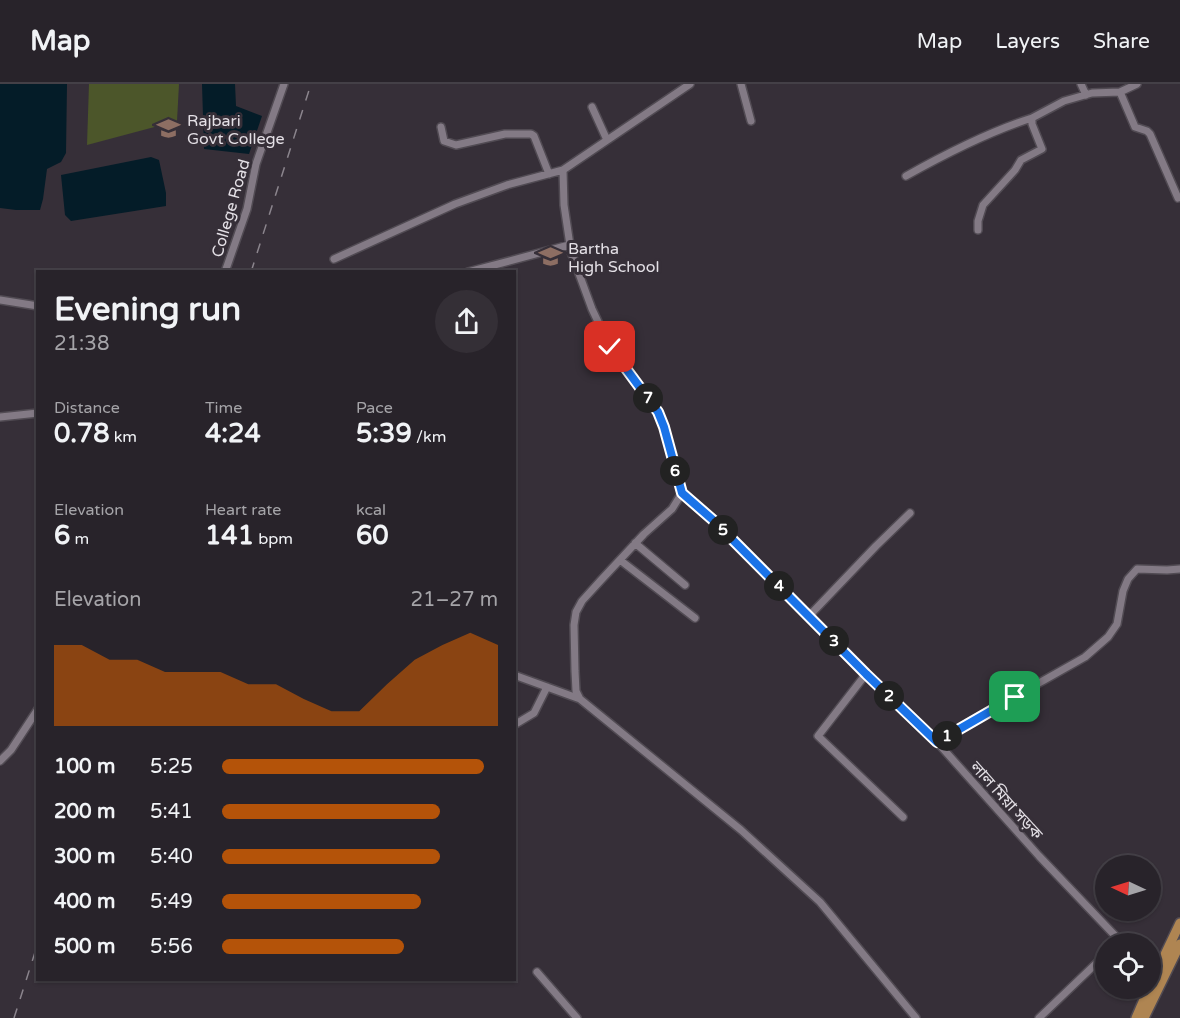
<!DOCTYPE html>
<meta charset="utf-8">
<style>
:root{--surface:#28232a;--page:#342f36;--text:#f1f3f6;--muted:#a5a4a8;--line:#444047;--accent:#b45309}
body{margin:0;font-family:"Varela Round","Noto Sans Bengali",sans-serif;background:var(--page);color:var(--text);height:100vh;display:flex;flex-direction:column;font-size:22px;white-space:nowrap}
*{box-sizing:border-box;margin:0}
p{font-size:20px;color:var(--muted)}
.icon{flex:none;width:33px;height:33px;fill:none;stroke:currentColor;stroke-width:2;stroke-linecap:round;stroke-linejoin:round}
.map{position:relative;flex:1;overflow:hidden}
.drawer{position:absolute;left:36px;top:186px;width:480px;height:711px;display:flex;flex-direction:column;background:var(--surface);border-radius:0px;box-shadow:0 2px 4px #0004,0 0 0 2px var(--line)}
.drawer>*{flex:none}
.needle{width:39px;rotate:274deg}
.fabs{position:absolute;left:1095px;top:771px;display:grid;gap:12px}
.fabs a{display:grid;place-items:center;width:66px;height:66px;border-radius:50%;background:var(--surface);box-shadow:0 2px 4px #0004,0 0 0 2px var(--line);font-size:30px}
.pin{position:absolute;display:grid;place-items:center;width:51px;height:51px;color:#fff;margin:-26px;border-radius:12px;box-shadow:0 3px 9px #0006}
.km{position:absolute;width:30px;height:30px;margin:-15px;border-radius:50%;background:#222;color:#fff;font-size:16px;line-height:30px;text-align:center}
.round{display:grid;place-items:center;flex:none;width:63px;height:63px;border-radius:32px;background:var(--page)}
.overview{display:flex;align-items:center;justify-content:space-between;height:102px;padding:0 18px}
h1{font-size:33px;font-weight:700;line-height:45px}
.stats{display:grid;grid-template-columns:repeat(3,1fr);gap:9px;height:102px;padding:6px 18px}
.stats div{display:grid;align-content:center}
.stats b{font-size:26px;font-weight:700}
.stats small{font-size:16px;font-weight:400}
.stats p{font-size:16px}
.chart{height:168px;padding:12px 18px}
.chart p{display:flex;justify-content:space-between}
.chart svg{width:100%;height:108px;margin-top:6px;fill:var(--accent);opacity:.7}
ul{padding:0 18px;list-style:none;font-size:20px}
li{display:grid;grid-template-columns:96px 72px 1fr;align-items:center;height:45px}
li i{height:15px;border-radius:8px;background:var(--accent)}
header{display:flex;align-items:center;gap:36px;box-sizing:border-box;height:84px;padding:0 30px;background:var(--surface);border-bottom:2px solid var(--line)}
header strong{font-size:28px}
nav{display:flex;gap:33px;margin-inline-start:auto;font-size:21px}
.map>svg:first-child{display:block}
.green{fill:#4c562a}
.water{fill:#041c28}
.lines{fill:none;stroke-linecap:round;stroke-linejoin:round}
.minor-casing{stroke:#514b53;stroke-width:10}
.major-casing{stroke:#514b53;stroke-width:12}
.minor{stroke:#837a85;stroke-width:7}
.major{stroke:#af8552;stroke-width:9}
.rail{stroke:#8b858d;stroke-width:1.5;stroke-dasharray:10 10;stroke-linecap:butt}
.route-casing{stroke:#fff;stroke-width:12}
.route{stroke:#1a73e8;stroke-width:8}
.labels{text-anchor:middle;stroke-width:6;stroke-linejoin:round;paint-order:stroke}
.poi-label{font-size:16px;fill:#e4e0e6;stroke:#362f38;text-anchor:start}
.street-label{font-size:16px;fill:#e4e0e6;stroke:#362f38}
</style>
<header>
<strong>Map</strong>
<nav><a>Map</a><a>Layers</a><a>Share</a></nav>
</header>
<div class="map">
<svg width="1180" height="934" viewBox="0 0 1180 934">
<rect width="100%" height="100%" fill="#362f38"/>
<path class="green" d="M89,0H179L177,37L87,61Z"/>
<path class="water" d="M0,0H67L66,69L61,78L47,85L43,115L40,126H16L0,124Z
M202,0H235L236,22L262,32L249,70L204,65Z
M151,73L159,76L166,109V122L71,137L65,131L61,91Z"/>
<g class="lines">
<defs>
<path id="minor" d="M741,0L751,37
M1081,0L1086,11
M1120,8L1135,43L1147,47L1150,50L1178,114
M592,23L607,56
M441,43L444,57L456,61L505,50H531L534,52L549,90
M563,86L564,121L571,168L592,225L610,263L658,328L664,343L682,409L713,436L866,590L937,658L1039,772L1123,860
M906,92C947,69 988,48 1032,34
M978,146V137L983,121L1015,86L1021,76L1042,65L1032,40V34L1064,17L1092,9L1120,8L1137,0
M334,175L455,120L507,101L563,86L690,0
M225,188L247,125L256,80L284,0
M468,188L569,161
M0,216L38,222
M0,333L38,329
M682,409L672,425L644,450L602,495L582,517L576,528L574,541L575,587L576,607L580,615L741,746L820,818L916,934
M635,459L685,501
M620,476L695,534
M809,532L876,462L910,429
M866,590L818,652L903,733
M514,591L580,615
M514,641L534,629L547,603
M937,658L968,639L1085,573L1108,553L1117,540L1123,507L1128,495L1137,485L1167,486L1180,485
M0,677L11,666L38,625
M537,888L577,934
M1039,934L1106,870"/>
<path id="major" d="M1150,902L1180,839
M1136,934L1149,904
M1144,934L1180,860"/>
</defs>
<use href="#minor" class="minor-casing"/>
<use href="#major" class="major-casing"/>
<use href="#minor" class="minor"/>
<use href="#major" class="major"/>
<path class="rail" d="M251,188L311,0
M14,934L38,859"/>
</g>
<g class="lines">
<defs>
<path id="route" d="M610,263L658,328L664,343L682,409L713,436L866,590L937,658L1015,613"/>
</defs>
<use href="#route" class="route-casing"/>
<use href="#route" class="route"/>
</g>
<defs>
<symbol id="university-bare" viewBox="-9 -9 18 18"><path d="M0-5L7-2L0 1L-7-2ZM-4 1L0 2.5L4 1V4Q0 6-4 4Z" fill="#8d6e63" stroke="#362f38" stroke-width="2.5" paint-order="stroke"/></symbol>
<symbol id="school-bare" viewBox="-9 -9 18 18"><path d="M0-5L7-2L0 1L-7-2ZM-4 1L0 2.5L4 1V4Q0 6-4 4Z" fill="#8d6e63" stroke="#362f38" stroke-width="2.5" paint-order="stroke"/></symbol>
</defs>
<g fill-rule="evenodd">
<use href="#university-bare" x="152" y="28" width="33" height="33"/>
<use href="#school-bare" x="534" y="156" width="33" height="33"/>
</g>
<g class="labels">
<g class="poi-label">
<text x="187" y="42">Rajbari<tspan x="187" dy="18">Govt College</tspan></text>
<text x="568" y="170">Bartha<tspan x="568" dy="18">High School</tspan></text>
</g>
<g class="street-label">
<text transform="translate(230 124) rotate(-74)" y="6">College Road</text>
<text transform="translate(1007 716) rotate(48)" y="6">লাল মিয়া সড়ক</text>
</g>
</g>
</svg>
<div class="fabs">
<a><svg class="needle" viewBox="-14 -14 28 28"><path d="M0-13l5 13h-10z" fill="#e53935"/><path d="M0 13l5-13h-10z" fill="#a5a4a8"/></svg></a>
<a><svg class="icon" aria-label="locate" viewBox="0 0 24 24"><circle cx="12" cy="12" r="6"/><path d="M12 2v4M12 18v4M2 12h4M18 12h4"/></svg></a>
</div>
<div class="pin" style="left:1015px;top:613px;background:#1e9e55"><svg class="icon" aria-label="arrive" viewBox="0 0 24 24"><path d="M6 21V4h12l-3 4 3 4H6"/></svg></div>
<div class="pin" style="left:610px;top:263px;background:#d93025"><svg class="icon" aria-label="check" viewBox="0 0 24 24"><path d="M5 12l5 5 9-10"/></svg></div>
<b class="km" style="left:947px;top:652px">1</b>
<b class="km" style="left:889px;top:612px">2</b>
<b class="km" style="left:834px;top:557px">3</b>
<b class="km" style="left:779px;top:502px">4</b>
<b class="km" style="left:723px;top:446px">5</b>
<b class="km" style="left:675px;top:387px">6</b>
<b class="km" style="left:648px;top:314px">7</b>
<section class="drawer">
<div class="overview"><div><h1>Evening run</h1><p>21:38</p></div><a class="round"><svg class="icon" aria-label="share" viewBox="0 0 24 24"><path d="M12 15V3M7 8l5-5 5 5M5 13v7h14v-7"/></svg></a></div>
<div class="stats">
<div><p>Distance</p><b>0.78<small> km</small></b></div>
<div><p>Time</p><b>4:24</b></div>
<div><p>Pace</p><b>5:39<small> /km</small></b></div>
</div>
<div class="stats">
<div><p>Elevation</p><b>6<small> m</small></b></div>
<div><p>Heart rate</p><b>141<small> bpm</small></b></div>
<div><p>kcal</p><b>60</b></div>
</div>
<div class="chart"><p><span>Elevation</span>21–27 m</p>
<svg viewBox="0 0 160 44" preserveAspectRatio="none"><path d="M0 44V11L10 11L20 17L30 17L40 22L50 22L60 22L70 27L80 27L90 33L100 38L110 38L120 27L130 17L140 11L150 6L160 11V44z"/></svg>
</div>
<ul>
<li><b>100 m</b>5:25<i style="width:95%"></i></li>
<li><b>200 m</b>5:41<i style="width:79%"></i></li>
<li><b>300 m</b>5:40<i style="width:79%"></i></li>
<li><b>400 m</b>5:49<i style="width:72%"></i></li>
<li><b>500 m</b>5:56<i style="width:66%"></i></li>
</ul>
</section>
</div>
